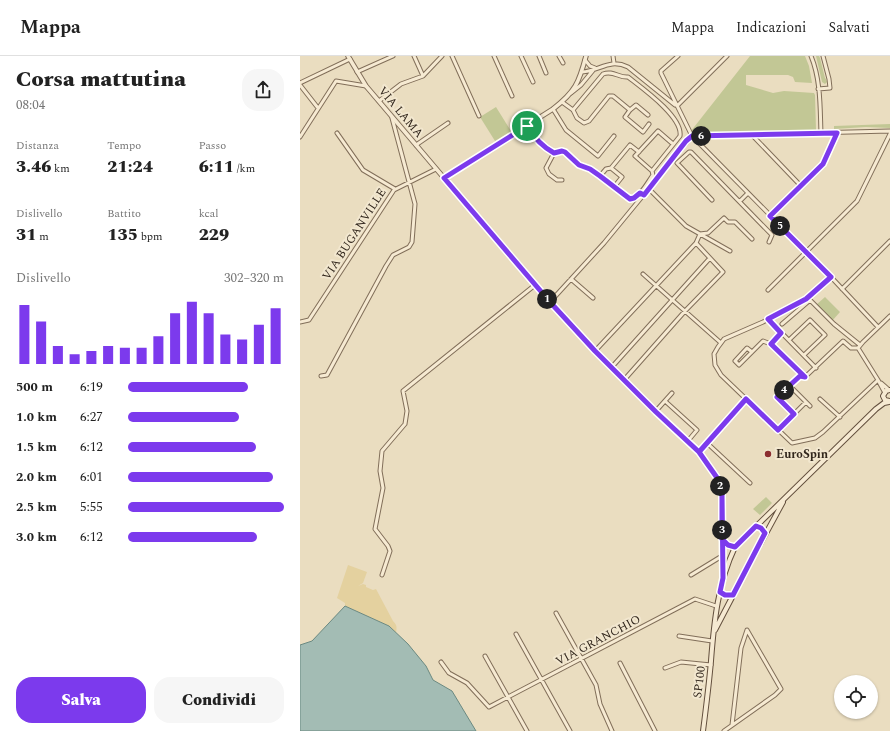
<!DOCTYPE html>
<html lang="it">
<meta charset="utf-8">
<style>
:root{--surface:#fff;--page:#f6f6f6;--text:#222;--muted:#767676;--line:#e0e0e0;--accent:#7c3aed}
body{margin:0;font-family:Spectral,serif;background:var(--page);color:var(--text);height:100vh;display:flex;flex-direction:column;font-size:15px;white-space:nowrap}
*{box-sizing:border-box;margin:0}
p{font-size:13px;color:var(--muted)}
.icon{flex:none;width:22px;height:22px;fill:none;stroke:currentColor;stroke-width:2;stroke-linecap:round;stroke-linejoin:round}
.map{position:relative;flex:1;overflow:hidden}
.side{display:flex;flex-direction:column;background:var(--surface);width:300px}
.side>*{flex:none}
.buttons{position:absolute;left:534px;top:619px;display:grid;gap:8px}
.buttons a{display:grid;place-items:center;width:44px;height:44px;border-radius:50%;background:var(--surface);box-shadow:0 1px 3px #0004;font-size:20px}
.pin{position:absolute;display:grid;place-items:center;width:34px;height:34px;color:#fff;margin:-17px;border:2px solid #fff;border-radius:50%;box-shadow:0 1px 4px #0007}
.km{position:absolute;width:20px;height:20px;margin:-10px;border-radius:50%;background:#222;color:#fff;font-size:11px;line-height:20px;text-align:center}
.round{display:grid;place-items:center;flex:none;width:42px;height:42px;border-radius:16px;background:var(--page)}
.headline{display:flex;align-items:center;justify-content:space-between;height:68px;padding:0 16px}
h1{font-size:22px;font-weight:800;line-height:30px}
.figures{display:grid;grid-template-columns:repeat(3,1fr);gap:6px;height:68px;padding:4px 16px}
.figures div{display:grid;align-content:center}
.figures b{font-size:17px;font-weight:800}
.figures small{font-size:11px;font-weight:400}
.figures p{font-size:11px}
.chart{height:112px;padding:8px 16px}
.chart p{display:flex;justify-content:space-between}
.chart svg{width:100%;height:72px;margin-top:4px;stroke:var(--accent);stroke-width:6}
.action{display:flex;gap:8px;margin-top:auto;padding:8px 16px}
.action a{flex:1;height:46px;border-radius:16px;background:var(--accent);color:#fff;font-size:16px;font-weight:800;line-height:46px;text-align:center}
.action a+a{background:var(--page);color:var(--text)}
ul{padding:0 16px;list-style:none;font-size:13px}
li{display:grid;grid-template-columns:64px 48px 1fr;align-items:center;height:30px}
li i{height:10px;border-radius:5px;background:var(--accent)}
header{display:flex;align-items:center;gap:24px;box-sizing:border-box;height:56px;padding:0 20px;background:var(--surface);border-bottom:1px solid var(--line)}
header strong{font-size:19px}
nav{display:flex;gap:22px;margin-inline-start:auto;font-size:14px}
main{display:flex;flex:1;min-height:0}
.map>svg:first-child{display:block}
.green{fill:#c2c795}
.sand{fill:#e4d19f}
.water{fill:#a3bcb4;stroke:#6b8981}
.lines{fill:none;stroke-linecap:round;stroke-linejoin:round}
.minor-casing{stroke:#816e59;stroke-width:5}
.tertiary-casing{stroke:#816e59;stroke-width:5.5}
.secondary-casing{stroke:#634f3d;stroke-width:6}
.minor{stroke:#f6ead2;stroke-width:3}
.tertiary{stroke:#f6ead2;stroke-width:3.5}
.secondary{stroke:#f6ead2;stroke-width:4}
.route-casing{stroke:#fff;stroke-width:8}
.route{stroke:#7c3aed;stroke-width:5}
.poi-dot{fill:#8c2e30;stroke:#f2e7cf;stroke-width:1.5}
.labels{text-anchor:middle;stroke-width:4;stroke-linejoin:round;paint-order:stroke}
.street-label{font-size:12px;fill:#32271d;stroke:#f2e7cf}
.poi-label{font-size:12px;font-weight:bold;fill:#32271d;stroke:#f2e7cf;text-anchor:start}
</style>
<header>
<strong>Mappa</strong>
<nav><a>Mappa</a><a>Indicazioni</a><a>Salvati</a></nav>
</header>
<main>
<section class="side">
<div class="headline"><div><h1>Corsa mattutina</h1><p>08:04</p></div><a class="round"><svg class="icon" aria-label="share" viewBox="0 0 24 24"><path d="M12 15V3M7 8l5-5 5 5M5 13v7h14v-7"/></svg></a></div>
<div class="figures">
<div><p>Distanza</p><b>3.46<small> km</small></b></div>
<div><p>Tempo</p><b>21:24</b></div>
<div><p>Passo</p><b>6:11<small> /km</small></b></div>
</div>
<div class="figures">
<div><p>Dislivello</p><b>31<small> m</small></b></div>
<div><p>Battito</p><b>135<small> bpm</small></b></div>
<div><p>kcal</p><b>229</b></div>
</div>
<div class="chart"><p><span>Dislivello</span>302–320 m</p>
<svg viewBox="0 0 160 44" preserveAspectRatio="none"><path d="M5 44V8M15 44V18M25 44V33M35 44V38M45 44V36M55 44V33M65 44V34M75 44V34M85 44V27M95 44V13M105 44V6M115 44V13M125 44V26M135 44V29M145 44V20M155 44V10"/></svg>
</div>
<ul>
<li><b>500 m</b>6:19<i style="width:77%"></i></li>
<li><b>1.0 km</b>6:27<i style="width:71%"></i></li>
<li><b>1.5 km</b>6:12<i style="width:82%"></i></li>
<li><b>2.0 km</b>6:01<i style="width:93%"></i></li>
<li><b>2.5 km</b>5:55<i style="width:100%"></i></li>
<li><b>3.0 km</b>6:12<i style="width:83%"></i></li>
</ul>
<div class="action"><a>Salva</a><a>Condividi</a></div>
</section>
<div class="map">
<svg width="590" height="675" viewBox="0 0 590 675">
<rect width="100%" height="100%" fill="#eaddc0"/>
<path class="green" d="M450,0H505L509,10L512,27L495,26L493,21L488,19H446V29L473,37L484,35L514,37L515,39L516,74L515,75L404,77L391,75Z
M516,0H519L520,2L525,22L526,23L527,26L525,28L522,26Z
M196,51L211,75L195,85L180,61Z
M590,68V72L566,71L534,73V70Z
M525,241L540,256L532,265L516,249Z
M466,441L472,447L460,459L453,453Z"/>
<path class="sand" d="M48,509L67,516L63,527L58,530L63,528L66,529V531L73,534L76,533L93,565C97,569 97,571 96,577L89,570L45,550V547L37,542Z"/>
<path class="water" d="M45,550L89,570L108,588L126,610L133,624L152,635L176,675H0V589L12,585Z"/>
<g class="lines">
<defs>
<path id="minor" d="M114,0L123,20
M152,0L179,60
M194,0L212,40
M221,0L233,26
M239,0L246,17
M259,0L263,7
M313,0L314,7
M378,0L361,15V17L392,80L531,221L578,271
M511,0C521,24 520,52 521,77
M57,16L93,0
M282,16C300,15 309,2 328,11L375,49
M0,27L50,3
M0,29L18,52
M518,33L530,32L529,23L523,0
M271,37L281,29L295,12L290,10L285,4
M79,45L101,28L123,20L142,0
M377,50L427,0
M253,53L266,74L298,100L314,80
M273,54L277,62L284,67L289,65L309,40H313L330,54L336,49L348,59
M330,54L325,61L343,76L349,68
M227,69C233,80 243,91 254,97L262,95L265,96L279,109L290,113L300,120L329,143C341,141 347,127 353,119L352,115L380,80C383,61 342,32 328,21C319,22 313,14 303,18L273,54L262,46
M37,77L63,114L95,133
M452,79L501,130
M0,81L36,25L66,30
M116,89L148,67
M254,97L246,112L249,118L257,124H262
M352,115L335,100L358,75L373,88
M300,120L306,113L311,112
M314,131L322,121L311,112L330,89L339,96
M349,133L386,170L430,195
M412,144L377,107L389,96H391L472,179L469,186
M440,145L448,137
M470,160L523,108L537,77
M343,218L421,287
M531,221L506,243L463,266L424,283L418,291L414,298L415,309L421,319L492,387L515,382L523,376L578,324
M271,223L293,242
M542,233L590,185
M468,234L557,145L590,78
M250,246L304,187L392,80L590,75
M468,263L516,312
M0,266L9,264L94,134L136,113
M482,268L510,244L534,268L560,289
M489,284L510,264L525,279L504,299
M471,288L481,277
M295,295L396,187L400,178L408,177L424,162L428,166H435L452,183
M452,296L447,292L435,305L439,309L463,285L473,289L505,321
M311,312L410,202
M21,320L27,319L86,210L93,199L109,191L112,186L115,148L92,62
M505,321L543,285L551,292H558
M324,324L385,255L423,216L396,187
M581,327L589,334
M489,329L500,320L505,321
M585,337L578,324L558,292L563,286L590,260
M520,343L540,361
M365,345L397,374L387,386
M355,356L372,337
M494,358L477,341L489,329L510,350
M478,374L506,346
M407,387L450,427
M399,396L446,343
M82,519L90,495L88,490L75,473L83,432L80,415L82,395L105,368L107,355L103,335L235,229
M391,519L422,500
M256,557L296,629L300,648L312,675
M216,578L270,675
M379,580L412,585
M185,600L227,675
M141,606L149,617L167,627L189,651L395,543L416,550
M320,607L355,675
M365,612L381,606L411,609
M424,675L475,639L481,633L447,574L441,592L432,669"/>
<path id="tertiary" d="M48,0L66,30L144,122
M286,0C279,27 275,36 253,53L144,122L217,206L250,246L295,295L355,356L399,396L420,426L422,438L423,521
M422,483L428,489L435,491"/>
<path id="secondary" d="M590,334L586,335L583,340L585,344L590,345
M456,470L461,472L465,477
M420,536L425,539H433
M415,574L451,505L483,446
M403,675C406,652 409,628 411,605C414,565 418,527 435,491L576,353L584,347L589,346"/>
</defs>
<use href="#minor" class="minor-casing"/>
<use href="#tertiary" class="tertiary-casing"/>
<use href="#secondary" class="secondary-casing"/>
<use href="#minor" class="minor"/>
<use href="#tertiary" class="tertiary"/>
<use href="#secondary" class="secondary"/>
</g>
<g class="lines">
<defs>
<path id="route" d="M227,70L144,122L250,246L295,295L356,356L399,396L420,426L422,438L423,522L420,536L425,539H433L465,477L461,472L456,470L435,491L428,489L422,483V438L420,426L399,396L446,343L478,374L494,358L477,341L500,320L505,321L471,288L481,277L468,263L506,243L531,221L470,160L523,108L537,77L392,80L386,85L344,139L340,137L334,142L330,143L300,120L290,113L279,109L265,96L262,95L254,97C243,91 233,80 227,70"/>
</defs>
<use href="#route" class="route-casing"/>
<use href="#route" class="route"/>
</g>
<circle class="poi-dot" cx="468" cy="398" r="4"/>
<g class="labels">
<g class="street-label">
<text transform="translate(101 56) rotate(50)" y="4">VIA LAMA</text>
<text transform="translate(54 178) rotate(-57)" y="4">VIA BUGANVILLE</text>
<text transform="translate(298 584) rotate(-28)" y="4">VIA GRANCHIO</text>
<text transform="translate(399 626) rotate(-83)" y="4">SP100</text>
</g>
<g class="poi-label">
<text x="476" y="402">EuroSpin</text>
</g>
</g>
</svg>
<div class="buttons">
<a><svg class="icon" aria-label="locate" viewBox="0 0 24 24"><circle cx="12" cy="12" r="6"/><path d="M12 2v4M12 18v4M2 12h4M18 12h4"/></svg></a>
</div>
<div class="pin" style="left:227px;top:70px;background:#1e9e55"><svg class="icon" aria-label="arrive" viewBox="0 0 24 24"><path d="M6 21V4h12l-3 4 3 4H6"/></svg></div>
<b class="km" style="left:247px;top:243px">1</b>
<b class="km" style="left:420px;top:430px">2</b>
<b class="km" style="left:422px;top:474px">3</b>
<b class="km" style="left:484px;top:334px">4</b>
<b class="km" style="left:480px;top:170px">5</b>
<b class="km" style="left:401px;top:80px">6</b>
</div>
</main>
